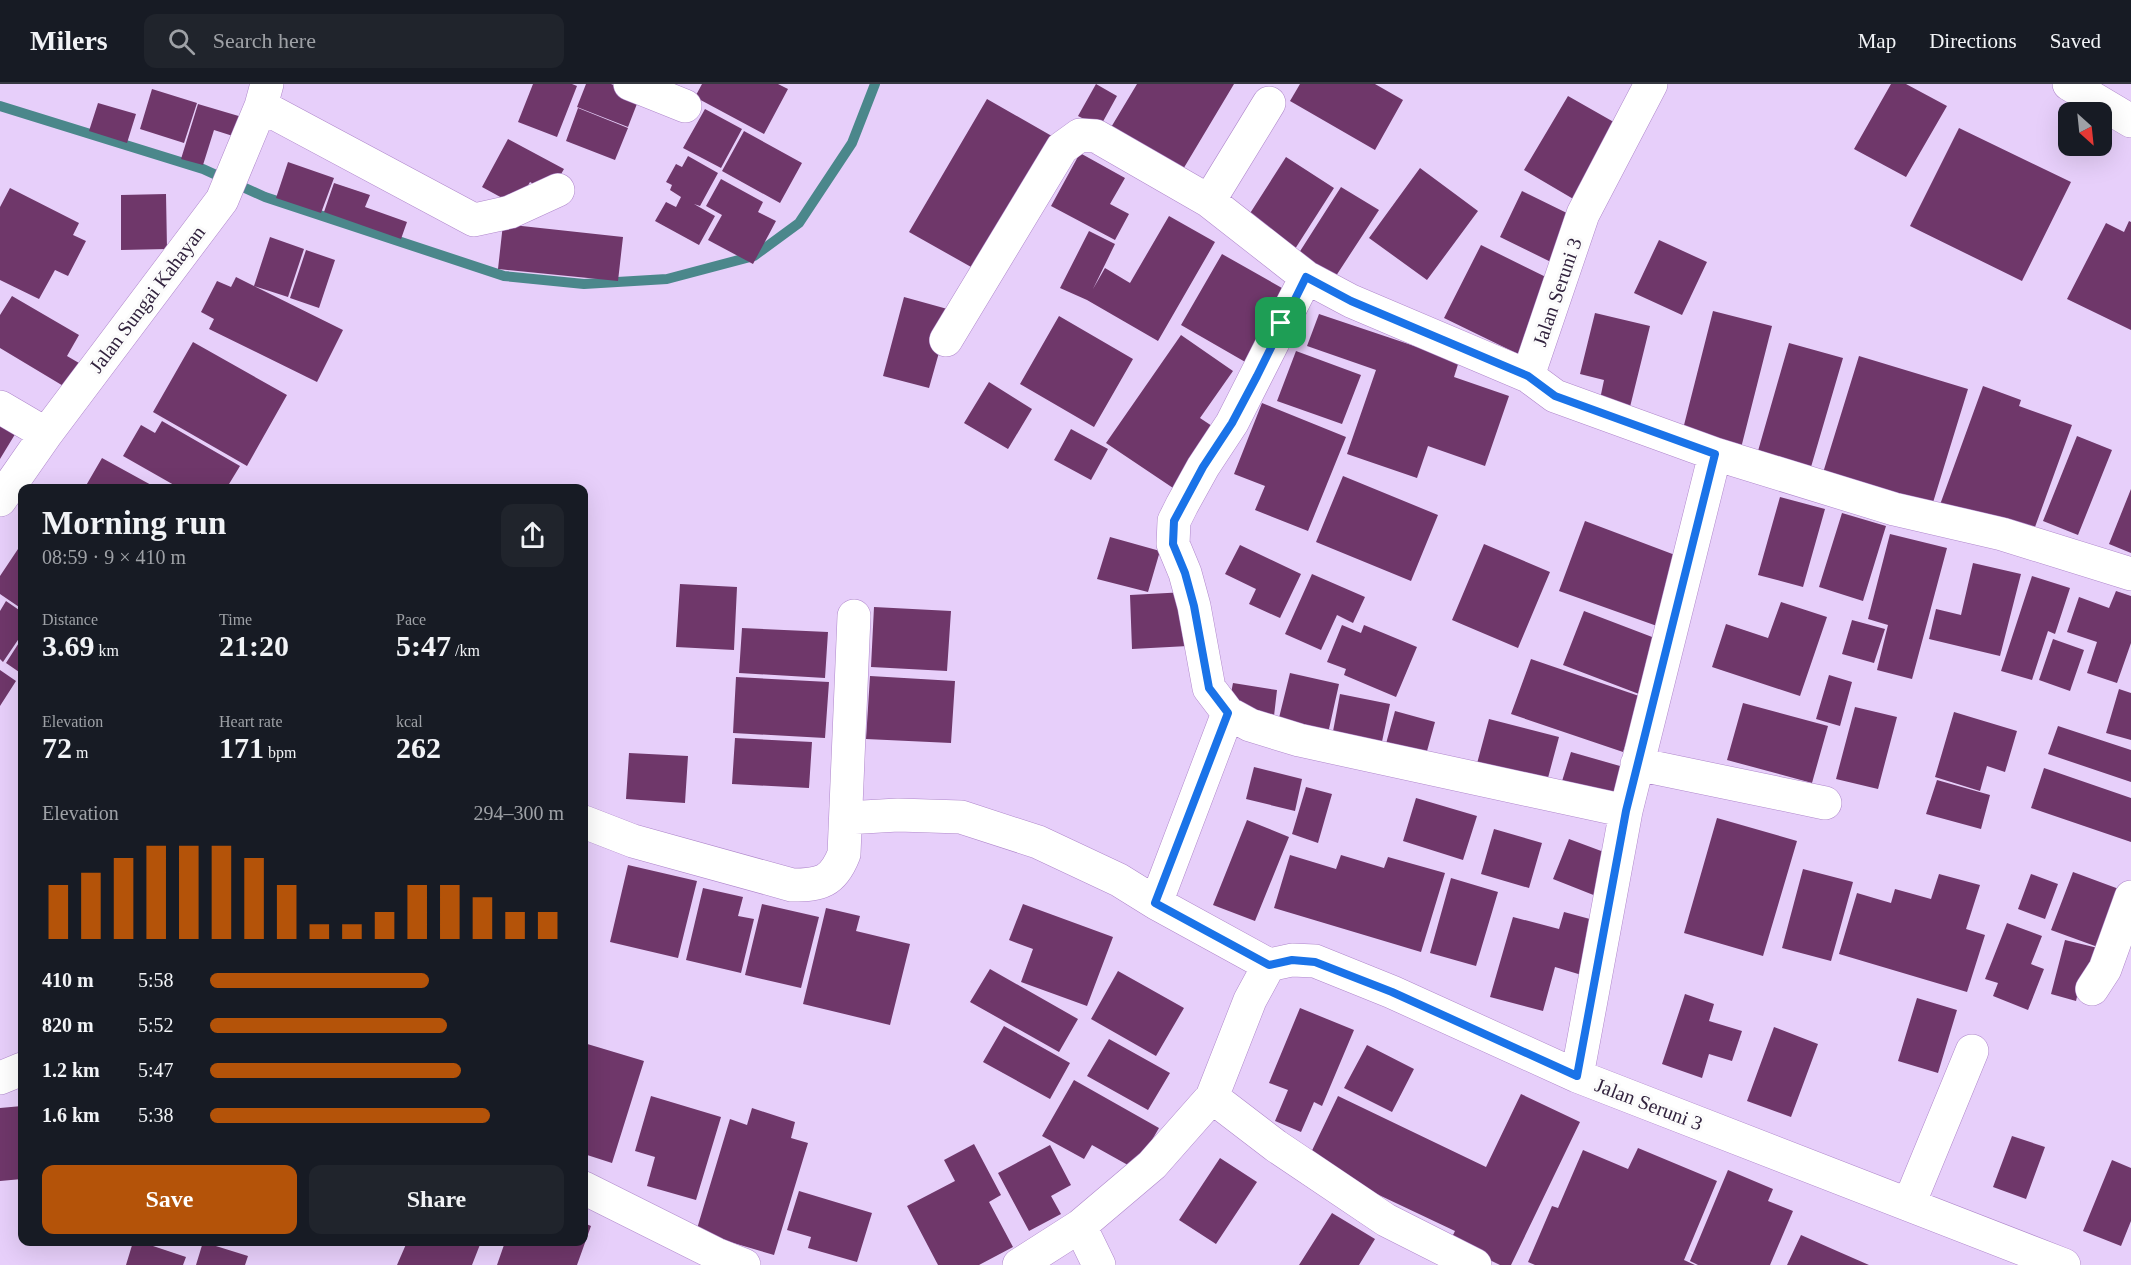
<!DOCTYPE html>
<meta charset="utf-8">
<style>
:root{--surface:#171b24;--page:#20242c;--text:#f1f3f6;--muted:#9ea1a6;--line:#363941;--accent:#b45309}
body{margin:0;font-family:"Times New Roman",serif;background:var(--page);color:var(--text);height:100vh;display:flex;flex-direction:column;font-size:22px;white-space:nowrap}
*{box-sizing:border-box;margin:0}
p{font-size:20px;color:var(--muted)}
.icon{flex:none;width:33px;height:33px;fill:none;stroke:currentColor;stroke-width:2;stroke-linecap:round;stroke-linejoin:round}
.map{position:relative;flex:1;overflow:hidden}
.panel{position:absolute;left:18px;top:400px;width:570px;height:762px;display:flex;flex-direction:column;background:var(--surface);border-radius:12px;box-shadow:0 6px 24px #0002}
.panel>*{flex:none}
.needle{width:39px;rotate:153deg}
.controls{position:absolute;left:2058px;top:18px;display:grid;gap:12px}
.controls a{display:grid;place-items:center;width:54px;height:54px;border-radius:12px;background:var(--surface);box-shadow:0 6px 24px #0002;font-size:30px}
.pin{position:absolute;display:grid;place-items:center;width:51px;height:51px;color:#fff;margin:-26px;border-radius:12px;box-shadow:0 3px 9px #0006}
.round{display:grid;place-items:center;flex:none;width:63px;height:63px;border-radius:12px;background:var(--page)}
.headline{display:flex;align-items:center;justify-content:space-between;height:102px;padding:0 24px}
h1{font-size:33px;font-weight:800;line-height:45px}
.metrics{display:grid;grid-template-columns:repeat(3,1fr);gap:9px;height:102px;padding:6px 24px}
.metrics div{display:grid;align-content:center}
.metrics b{font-size:30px;font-weight:800}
.metrics small{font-size:16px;font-weight:400}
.metrics p{font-size:16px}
.chart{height:168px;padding:12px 24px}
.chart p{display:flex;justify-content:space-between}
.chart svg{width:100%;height:108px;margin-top:6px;stroke:var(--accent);stroke-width:6}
.button{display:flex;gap:12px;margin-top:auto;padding:12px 24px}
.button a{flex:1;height:69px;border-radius:12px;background:var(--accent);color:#fff;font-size:24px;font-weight:800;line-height:69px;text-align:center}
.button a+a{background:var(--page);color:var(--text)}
ul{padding:0 24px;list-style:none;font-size:20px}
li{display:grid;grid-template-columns:96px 72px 1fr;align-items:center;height:45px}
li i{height:15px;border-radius:8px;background:var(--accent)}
header{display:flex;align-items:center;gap:36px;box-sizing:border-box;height:84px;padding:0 30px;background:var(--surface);border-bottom:2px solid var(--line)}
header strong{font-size:28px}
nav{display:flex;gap:33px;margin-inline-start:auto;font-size:21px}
.search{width:420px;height:54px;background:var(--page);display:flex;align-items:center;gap:15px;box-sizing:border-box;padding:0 21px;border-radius:12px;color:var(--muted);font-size:22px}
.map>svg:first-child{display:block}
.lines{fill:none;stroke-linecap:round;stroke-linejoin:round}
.stream{stroke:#4b878b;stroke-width:10}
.building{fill:#6f376a}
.minor-casing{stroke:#af87cb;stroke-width:34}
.minor{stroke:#fff;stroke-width:33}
.route-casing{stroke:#fff;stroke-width:12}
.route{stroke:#1a73e8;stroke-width:8}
.labels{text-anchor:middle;stroke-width:6;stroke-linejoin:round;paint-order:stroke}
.street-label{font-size:20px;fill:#31223d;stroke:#fbfbfb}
</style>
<header>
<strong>Milers</strong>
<div class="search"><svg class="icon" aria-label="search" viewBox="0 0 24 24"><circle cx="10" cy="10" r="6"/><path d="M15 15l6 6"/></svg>Search here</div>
<nav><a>Map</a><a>Directions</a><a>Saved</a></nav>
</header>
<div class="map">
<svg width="2131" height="1181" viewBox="0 0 2131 1181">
<rect width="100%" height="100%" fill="#e7cffa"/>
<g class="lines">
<path class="stream" d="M0,22L203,85L265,113L504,192L584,200L667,195L754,172L799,139L852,59L875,0"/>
</g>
<path class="building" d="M533,0H572L577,2L557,53L518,38Z
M586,0H611L640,12L628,43L577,23Z
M702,0H778L788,5L764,50L695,13Z
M1096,0L1117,12L1100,43L1078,32Z
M1137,0H1234L1182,87L1110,45Z
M1300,0H1375L1403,16L1375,66L1290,17Z
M1891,0H1906L1947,22L1906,93L1854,65Z
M152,5L197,19L184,59L140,45Z
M1568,12L1619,41L1575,116L1524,86Z
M987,15L1057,55L980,188L909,148Z
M98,19L136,30L127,59L89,47Z
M198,20L242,33L236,53L214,46L203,81L181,75Z
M578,24L628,44L615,76L566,57Z
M705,25L742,45L721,84L683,64Z
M1959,44L2071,98L2022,197L1910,142Z
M744,47L802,79L780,119L722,87Z
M508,55L564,85L550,109L530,98L517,122L482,103Z
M1080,69L1125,94L1110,120L1129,130L1115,156L1051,122Z
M688,72L718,89L700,122L694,120L715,132L699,161L655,137L666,118L676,123L681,113L670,106L672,101L666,98L676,80L682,83Z
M1286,73L1334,104L1295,165L1247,134Z
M288,78L334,94L321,129L276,114Z
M1420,84L1478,127L1427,196L1369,154Z
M721,95L763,118L758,128L776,137L753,180L708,156L722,131L706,122Z
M334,99L370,111L365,123L407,138L401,155L324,128Z
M1341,103L1379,126L1334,195L1297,172Z
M10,104L79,139L73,151L86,157L68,192L55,186L39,215L0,196V123Z
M1522,107L1575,133L1553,179L1500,153Z
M166,110L167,165L121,166V111Z
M1169,132L1215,158L1158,257L1087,216L1060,204L1089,147L1115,160L1093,205L1105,184L1130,199Z
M2129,137L2131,138V246L2067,215L2106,139L2124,148Z
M503,140L623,153L618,197L498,185Z
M270,153L304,165L288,213L254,202Z
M1659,156L1707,178L1682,231L1634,209Z
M1481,161L1554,197L1518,270L1444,234Z
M306,166L335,176L319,224L290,214Z
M1222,170L1289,208L1247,279L1181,241Z
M236,193L343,246L317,298L209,245L214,235L201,228L217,197L231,203Z
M12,212L79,251L67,272L79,279L65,303L0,264V231Z
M904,213L951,226L929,304L883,292Z
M1713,227L1772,242L1741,364L1682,349Z
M1595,229L1650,242L1629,327L1599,320L1604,296L1580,290Z
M1319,230L1459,277L1454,293L1509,312L1485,382L1428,362L1417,394L1347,370L1376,286L1307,262Z
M1059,232L1133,275L1094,343L1020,300Z
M1181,251L1233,287L1200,334L1218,346L1176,406L1106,359Z
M193,258L287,311L247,382L153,328Z
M1789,259L1843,274L1811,383L1758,367Z
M1296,267L1361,291L1342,340L1277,317Z
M1859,272L1968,305L1931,425L1822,392Z
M989,298L1032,325L1008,365L964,339Z
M1983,302L2021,316L2019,322L2072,341L2031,454L1937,429Z
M1262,319L1346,353L1308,447L1255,426L1265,402L1234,390Z
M162,337L240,382L226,405H181L123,372L141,341L155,349Z
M0,338L17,347L0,375Z
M1071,345L1108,365L1091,396L1054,376Z
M2077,352L2112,366L2078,451L2043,437Z
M102,374L153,402L152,405H84Z
M1343,392L1438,431L1411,497L1316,458Z
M2131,405V469L2109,460Z
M1780,413L1825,425L1803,503L1758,491Z
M1842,429L1886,442L1863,517L1819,503Z
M1585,437L1683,474L1657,542L1559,507Z
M1890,450L1947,464L1912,595L1877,586L1888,541L1868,535Z
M1110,453L1160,467L1148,508L1097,495Z
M22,459V525L0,510V492Z
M1484,460L1550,488L1518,564L1452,536Z
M1240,461L1301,490L1280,534L1249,520L1256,505L1225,490Z
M1973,479L2021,490L2000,572L1929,555L1936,525L1961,531Z
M1312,490L1365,513L1353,539L1337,531L1321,566L1285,550Z
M2032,492L2070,504L2055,550L2048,547L2032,596L2001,587Z
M680,500L737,503L734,566L676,563Z
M2116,507L2131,512V559L2117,599L2087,589L2097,558L2067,548L2079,513L2109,524Z
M1186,508L1188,562L1132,565L1130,511Z
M6,517L22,528V550L3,578L0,575V527Z
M1781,518L1827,533L1800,612L1712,583L1726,540L1768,554Z
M874,523L951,527L947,587L871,583Z
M1584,527L1660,556L1639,610L1563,581Z
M1852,536L1885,545L1874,579L1842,570Z
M1342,541L1361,549L1364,541L1417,563L1396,613L1344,591L1346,585L1327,578Z
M742,544L828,548L825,594L739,589Z
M22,554V590L6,579Z
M2053,555L2084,566L2070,607L2039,596Z
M1531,575L1642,613L1623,668L1511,630Z
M0,586L16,597L0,622Z
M1290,589L1339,600L1327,654L1277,642Z
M1829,591L1852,598L1840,642L1816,635Z
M870,592L955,597L951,659L866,655Z
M736,593L829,598L825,654L733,649Z
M1233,599L1277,606L1274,632L1228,624Z
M2119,605L2131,609V656L2106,649Z
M1340,610L1390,620L1380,667L1331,658Z
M1743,619L1828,642L1812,699L1727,676Z
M1855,623L1897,633L1878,705L1836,695Z
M1395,627L1435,638L1424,678L1384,667Z
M1954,628L2017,647L2005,688L1987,682L1980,707L1935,693Z
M1489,635L1559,653L1545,705L1475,687Z
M2058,642L2131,666V698L2048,670Z
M735,654L812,658L809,704L732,700Z
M1571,668L1627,684L1615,724L1559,707Z
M629,669L688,672L685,719L626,715Z
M1254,683L1302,695L1295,727L1246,715Z
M2044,684L2131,714V758L2031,724Z
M1937,696L1990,711L1981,745L1926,730Z
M1306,703L1332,710L1318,759L1292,750Z
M1416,714L1477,732L1463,776L1403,757Z
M1717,734L1797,757L1763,872L1684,849Z
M1247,736L1289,753L1255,837L1213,821Z
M1494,745L1542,759L1529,804L1481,790Z
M1569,755L1612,771L1596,812L1553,795Z
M1290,771L1336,785L1341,771L1384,784L1388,773L1445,789L1421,868L1274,824Z
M628,781L697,797L678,874L610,858Z
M1803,785L1853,798L1831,877L1782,864Z
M2073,788L2127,808L2106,866L2051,846Z
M1939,790L1980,801L1966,845L1985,851L1967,908L1839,870L1857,809L1891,819L1895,805L1931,815Z
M2031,790L2058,800L2045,835L2018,825Z
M1451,794L1498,808L1476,882L1430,869Z
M703,804L743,813L738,832L754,835L741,889L686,876Z
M762,820L819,833L801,904L745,891Z
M1023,820L1113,853L1087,922L1021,898L1033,865L1009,856Z
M826,824L860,832L856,847L910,860L890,941L803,920Z
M1564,828L1601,838L1585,892L1555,883L1543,927L1490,913L1513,833L1559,845Z
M2007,839L2042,852L2031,880L2044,885L2028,926L1993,912L1998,899L1985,895Z
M2065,856L2106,866L2082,891L2076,917L2051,910Z
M990,885L1078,935L1059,968L970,918Z
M1118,887L1184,924L1156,972L1091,935Z
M1685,910L1714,920L1709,937L1742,947L1732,977L1709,970L1702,994L1662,980Z
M1917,914L1957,926L1938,989L1898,977Z
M1300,924L1354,946L1322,1022L1314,1018L1301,1048L1275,1037L1288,1006L1269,999Z
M1004,942L1070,979L1050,1015L983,978Z
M1774,943L1818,960L1791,1033L1747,1017Z
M1109,955L1170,989L1148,1026L1087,992Z
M584,959L644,977L612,1079L584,1070Z
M1367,961L1414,985L1392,1028L1344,1004Z
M1074,996L1159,1044L1135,1085L1092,1061L1084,1075L1042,1052Z
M1521,1010L1580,1038L1511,1181H1500L1450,1157L1455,1147L1307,1077L1338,1012L1486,1083Z
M651,1012L721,1033L696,1116L647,1102L655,1073L635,1067Z
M22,1022V1095L0,1097V1024Z
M752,1024L795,1038L791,1054L808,1059L774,1171L696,1148L730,1035L747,1041Z
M2012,1052L2045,1063L2026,1115L1993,1103Z
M974,1060L1001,1111L989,1118L1013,1163L979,1181H938L907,1122L955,1097L944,1076Z
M1050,1061L1071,1101L1051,1112L1061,1130L1029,1147L998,1089Z
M1638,1064L1717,1097L1684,1176L1695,1181H1535L1528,1178L1552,1122L1558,1124L1583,1066L1628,1085Z
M1220,1074L1257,1098L1216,1160L1179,1136Z
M2112,1076L2131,1084V1137L2121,1162L2083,1147Z
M1728,1086L1773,1105L1768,1117L1793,1127L1770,1181H1698L1690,1177Z
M799,1107L872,1129L857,1178L808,1164L811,1153L787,1146Z
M1332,1129L1375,1155L1359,1181H1299Z
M584,1139L591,1142L577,1181H497L505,1158H584Z
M1801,1151L1837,1167L1869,1181H1787Z
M133,1158H141L186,1173L183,1181H126Z
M203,1158L248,1172L245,1181H196Z
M407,1158H481L472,1181H397Z"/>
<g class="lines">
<defs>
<path id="minor" d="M630,0L685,22
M1651,0L1583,130L1528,292L1555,312L1715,370L1626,727L1577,992L2064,1181
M2069,0L2131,37
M261,22L474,136L510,128L558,106
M1209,117L1269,19
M1306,193L1232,339L1203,383L1182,421L1174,437L1173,460L1185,489L1194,522L1209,604L1228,629L1250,641L1299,656L1626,727
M946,256L1062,64L1080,51L1096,52L1209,117L1306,193L1351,217L1528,292
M0,323L46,350
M1715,370L1894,425L2002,450L2131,490
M0,416L46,350L222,116L261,22L267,0
M1637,680L1825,719
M846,734L898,731L961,733L1038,758L1119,796L1156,819L1269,881
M584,738L633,757L792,801C821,801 833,798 844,770L854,532
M1156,819L1228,629
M2092,905L2105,885L2131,813
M0,994L22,985
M1212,1013L1276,1062L1386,1136L1475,1181
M584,1104L716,1170L744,1181
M1909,1120L1972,967
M1080,1142L1152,1081L1212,1013L1250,916L1269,881L1292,876L1315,877L1392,908L1577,992
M1019,1181L1080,1142L1099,1181"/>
</defs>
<use href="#minor" class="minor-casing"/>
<use href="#minor" class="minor"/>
</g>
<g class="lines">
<defs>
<path id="route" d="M1306,193L1351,217L1528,292L1555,312L1715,370L1626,727L1577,992L1392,908L1315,878L1292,876L1269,881L1155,819L1228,629L1209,604L1194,522L1185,489L1173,460L1174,437L1203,383L1232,339L1257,292Z"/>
</defs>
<use href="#route" class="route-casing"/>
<use href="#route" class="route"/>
</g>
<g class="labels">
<g class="street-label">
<text transform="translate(1557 208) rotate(-71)" y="7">Jalan Seruni 3</text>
<text transform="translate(147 215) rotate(-53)" y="7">Jalan Sungai Kahayan</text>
<text transform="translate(1649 1020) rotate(21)" y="7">Jalan Seruni 3</text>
</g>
</g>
</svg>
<div class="controls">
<a><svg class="needle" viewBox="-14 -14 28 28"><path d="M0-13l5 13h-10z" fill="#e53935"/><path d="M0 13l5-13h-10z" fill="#9ea1a6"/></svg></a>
</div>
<div class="pin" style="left:1281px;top:239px;background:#1e9e55"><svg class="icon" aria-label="arrive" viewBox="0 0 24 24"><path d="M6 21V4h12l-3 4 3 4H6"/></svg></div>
<section class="panel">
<div class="headline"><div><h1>Morning run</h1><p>08:59 · 9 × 410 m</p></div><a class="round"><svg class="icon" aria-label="share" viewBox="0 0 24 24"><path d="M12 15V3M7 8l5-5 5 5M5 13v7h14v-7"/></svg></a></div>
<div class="metrics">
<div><p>Distance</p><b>3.69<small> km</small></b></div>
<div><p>Time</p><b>21:20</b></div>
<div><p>Pace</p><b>5:47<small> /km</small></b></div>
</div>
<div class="metrics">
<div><p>Elevation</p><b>72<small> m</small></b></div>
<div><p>Heart rate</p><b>171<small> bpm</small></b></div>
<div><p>kcal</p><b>262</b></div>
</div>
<div class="chart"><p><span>Elevation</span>294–300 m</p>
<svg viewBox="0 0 160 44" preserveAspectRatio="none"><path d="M5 44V22M15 44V17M25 44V11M35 44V6M45 44V6M55 44V6M65 44V11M75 44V22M85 44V38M95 44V38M105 44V33M115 44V22M125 44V22M135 44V27M145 44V33M155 44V33"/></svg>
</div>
<ul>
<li><b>410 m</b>5:58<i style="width:62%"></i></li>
<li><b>820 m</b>5:52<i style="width:67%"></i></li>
<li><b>1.2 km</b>5:47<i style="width:71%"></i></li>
<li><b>1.6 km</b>5:38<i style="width:79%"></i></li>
</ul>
<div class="button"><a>Save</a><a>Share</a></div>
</section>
</div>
